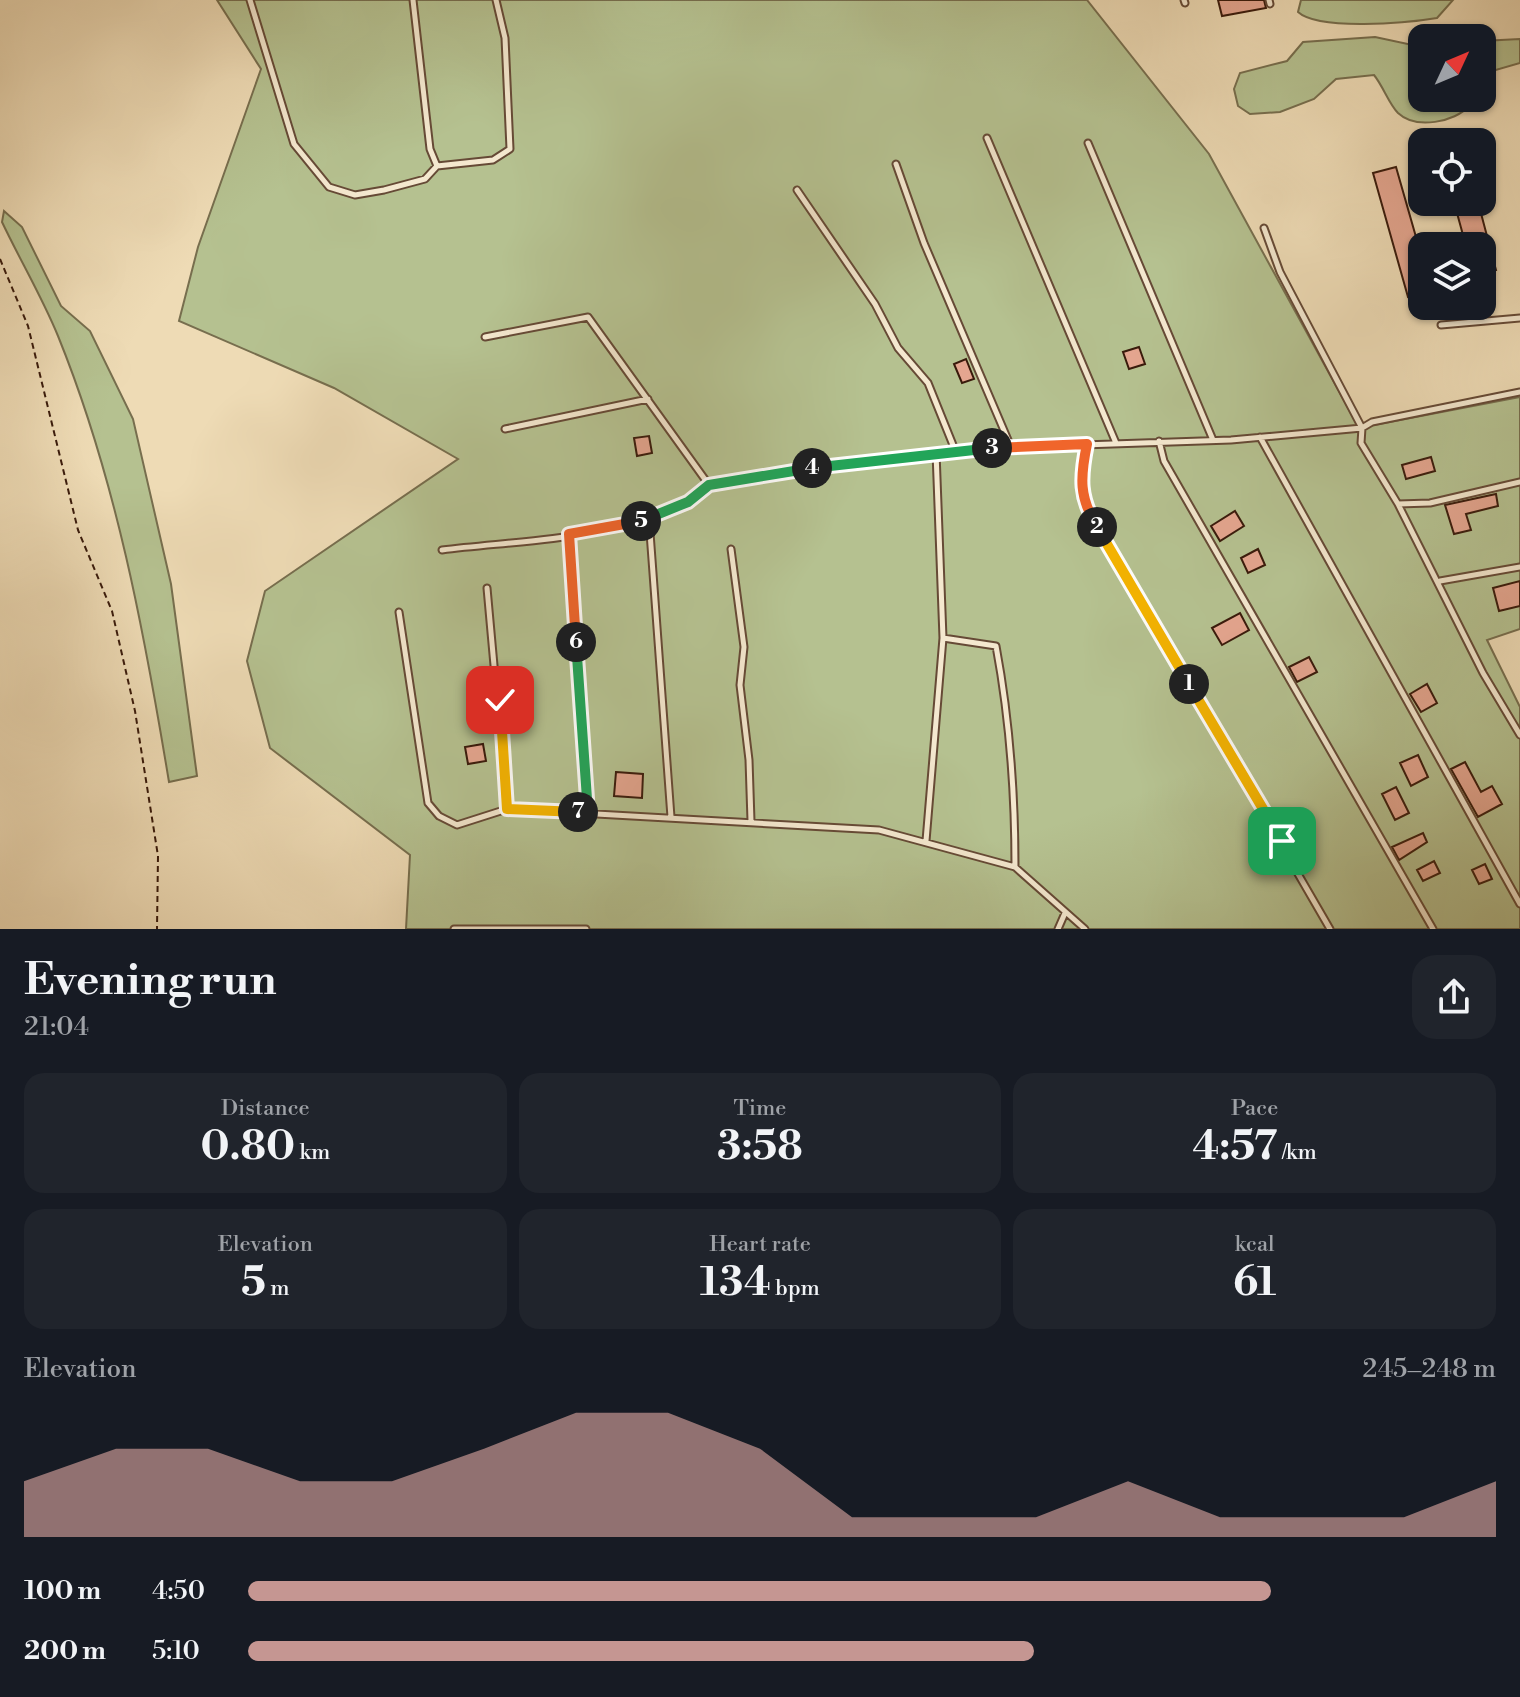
<!DOCTYPE html>
<meta charset="utf-8">
<style>
:root{--surface:#171b24;--page:#20242c;--text:#f1f3f6;--muted:#9ea1a6;--accent:#c59692}
body{margin:0;font-family:"Libre Bodoni",serif;background:var(--page);color:var(--text);height:100vh;display:flex;flex-direction:column;font-size:30px;white-space:nowrap}
*{box-sizing:border-box;margin:0}
p{font-size:26px;color:var(--muted)}
.icon{flex:none;width:44px;height:44px;fill:none;stroke:currentColor;stroke-width:2;stroke-linecap:round;stroke-linejoin:round}
.map{position:relative;height:929px;overflow:hidden}
.details{display:flex;flex-direction:column;background:var(--surface);flex:1}
.details>*{flex:none}
.needle{width:52px;rotate:46deg}
.buttons{position:absolute;left:1408px;top:24px;display:grid;gap:16px}
.buttons a{display:grid;place-items:center;width:88px;height:88px;border-radius:16px;background:var(--surface);box-shadow:0 2px 6px #0004;font-size:40px}
.pin{position:absolute;display:grid;place-items:center;width:68px;height:68px;color:#fff;margin:-34px;border-radius:16px;box-shadow:0 4px 12px #0006}
.km{position:absolute;width:40px;height:40px;margin:-20px;border-radius:50%;background:#222;color:#fff;font-size:22px;line-height:40px;text-align:center}
.round{display:grid;place-items:center;flex:none;width:84px;height:84px;border-radius:24px;background:var(--page)}
.head{display:flex;align-items:center;justify-content:space-between;height:136px;padding:0 24px}
h1{font-size:44px;font-weight:700;line-height:60px}
.figures{display:grid;grid-template-columns:repeat(3,1fr);gap:12px;height:136px;padding:8px 24px}
.figures div{display:grid;align-content:center;border-radius:20px;background:var(--page);text-align:center}
.figures b{font-size:40px;font-weight:700}
.figures small{font-size:22px;font-weight:400}
.figures p{font-size:22px}
.chart{height:224px;padding:16px 24px}
.chart p{display:flex;justify-content:space-between}
.chart svg{width:100%;height:144px;margin-top:8px;fill:var(--accent);opacity:.7}
ul{padding:0 24px;list-style:none;font-size:26px}
li{display:grid;grid-template-columns:128px 96px 1fr;align-items:center;height:60px}
li i{height:20px;border-radius:10px;background:var(--accent)}
.map>svg:first-child{display:block}
.green{fill:#b5c190;stroke:#776e4e;stroke-width:2}
.building{fill:#e5a690;stroke:#391a0b;stroke-width:2}
.lines{fill:none;stroke-linecap:round;stroke-linejoin:round}
.service-casing{stroke:#664a36;stroke-width:9}
.path{stroke:#391a0b;stroke-width:2;stroke-dasharray:6 4;stroke-linecap:butt}
.service{stroke:#f4e8cf;stroke-width:5}
.split-1-casing{stroke:#fff;stroke-width:16}
.split-2-casing{stroke:#fff;stroke-width:16}
.split-3-casing{stroke:#fff;stroke-width:16}
.split-4-casing{stroke:#fff;stroke-width:16}
.split-5-casing{stroke:#fff;stroke-width:16}
.split-6-casing{stroke:#fff;stroke-width:16}
.split-7-casing{stroke:#fff;stroke-width:16}
.split-8-casing{stroke:#fff;stroke-width:16}
.split-1{stroke:#f5b400;stroke-width:10}
.split-2{stroke:#f5b400;stroke-width:10}
.split-3{stroke:#f0652b;stroke-width:10}
.split-4{stroke:#22a559;stroke-width:10}
.split-5{stroke:#22a559;stroke-width:10}
.split-6{stroke:#f0652b;stroke-width:10}
.split-7{stroke:#22a559;stroke-width:10}
.split-8{stroke:#f5b400;stroke-width:10}
</style>
<div class="map">
<svg width="1520" height="929" viewBox="0 0 1520 929">
<rect width="100%" height="100%" fill="#eedbb5"/>
<filter id="stains"><feTurbulence type="fractalNoise" baseFrequency=".0025" numOctaves="4"/><feColorMatrix values="0 0 0 0 .2 0 0 0 0 .09 0 0 0 0 .02 0 0 0 .5 -.17"/></filter>
<radialGradient id="worn" r=".72"><stop offset=".6" stop-color="#630" stop-opacity="0"/><stop offset="1" stop-color="#630" stop-opacity=".3"/></radialGradient>
<path class="green" d="M217,0H1087L1209,154L1359,428L1520,397V629L1487,640L1520,707V929H406L410,855L270,748L247,661L265,591L458,459L334,388L179,321L198,247L261,69Z
M1301,0H1453L1437,18C1407,23 1319,31 1298,12Z
M1375,37L1422,47V98H1468L1469,106C1455,122 1416,130 1398,113C1389,104 1383,86 1374,75L1336,79L1314,99L1280,112L1250,114L1238,106L1234,89L1240,73L1287,61L1303,42Z
M1520,39V63L1482,74V41Z
M4,211L22,227L61,306L90,331L133,419L171,584L197,776L169,782C144,631 116,479 58,336C42,297 20,260 2,222Z"/>
<path class="building" d="M1218,0H1264L1266,8L1222,16Z
M1396,167L1422,258V293L1408,297L1373,173Z
M1454,202H1478L1496,270L1482,274V246H1466Z
M1139,347L1145,364L1129,369L1123,352Z
M966,359L974,379L962,383L954,364Z
M649,436L652,453L637,456L634,438Z
M1431,457L1435,471L1406,479L1402,465Z
M1496,494L1498,506L1466,514L1471,530L1454,534L1445,505Z
M1235,511L1244,526L1220,541L1211,526Z
M1258,549L1265,565L1248,573L1241,558Z
M1520,581V606L1499,611L1493,588Z
M1240,613L1249,630L1222,645L1212,628Z
M1309,657L1317,672L1297,682L1289,667Z
M1427,684L1437,703L1421,712L1410,694Z
M483,744L486,761L468,764L465,747Z
M1418,755L1428,777L1411,786L1400,763Z
M1465,762L1481,792L1492,786L1502,804L1478,817L1451,769Z
M616,772L643,774L642,798L614,796Z
M1396,787L1409,813L1395,820L1382,794Z
M1423,833L1427,842L1399,860L1392,847Z
M1434,861L1440,873L1423,881L1417,870Z
M1485,864L1492,879L1479,884L1472,870Z"/>
<g class="lines">
<defs>
<path id="service" d="M250,0L294,144L329,187L355,195L384,190L425,179L437,166L493,160L510,149L505,38L496,0
M413,0L430,149L437,166
M1184,0L1185,3
M1269,0L1270,4
M987,138L1116,443
M1088,143L1213,440
M896,164L924,243L1011,447
M797,190L875,304L898,348L928,383L955,450
M1264,228L1280,272L1362,428L1372,422L1520,392
M1441,325L1520,318
M485,337L588,317L709,485L960,449L1231,440L1362,428L1361,443L1398,504L1483,673L1520,735
M505,429L648,399
M1260,437L1520,904
M1159,441L1164,461L1433,929
M1087,444L1082,471L1084,505L1330,929
M1398,504L1430,503L1520,482
M649,519L671,817
M569,534L588,813
M731,549L744,647L740,685L749,760L751,821
M442,550C527,539 640,541 709,485
M1440,581L1520,567
M487,588L507,809
M399,612L428,803L439,816L457,825L507,809L879,830L1015,867L1085,929
M943,638L996,646C1010,721 1015,792 1015,867
M926,841L943,638L936,452
M454,929H586
M1058,929L1065,913"/>
</defs>
<use href="#service" class="service-casing"/>
<path class="path" d="M0,259L28,326L78,530L112,611L135,711L158,856L157,929"/>
<use href="#service" class="service"/>
</g>
<g class="lines">
<defs>
<path id="split-1" d="M1189,684L1282,841"/>
<path id="split-2" d="M1097,527L1189,684"/>
<path id="split-3" d="M992,448L1087,444C1080,478 1079,497 1097,527"/>
<path id="split-4" d="M812,468L992,448"/>
<path id="split-5" d="M641,521L688,502L709,485L812,468"/>
<path id="split-6" d="M576,642L569,534L641,521"/>
<path id="split-7" d="M576,642L588,813L578,812"/>
<path id="split-8" d="M500,700L507,809L578,812"/>
</defs>
<use href="#split-1" class="split-1-casing"/>
<use href="#split-2" class="split-2-casing"/>
<use href="#split-3" class="split-3-casing"/>
<use href="#split-4" class="split-4-casing"/>
<use href="#split-5" class="split-5-casing"/>
<use href="#split-6" class="split-6-casing"/>
<use href="#split-7" class="split-7-casing"/>
<use href="#split-8" class="split-8-casing"/>
<use href="#split-1" class="split-1"/>
<use href="#split-2" class="split-2"/>
<use href="#split-3" class="split-3"/>
<use href="#split-4" class="split-4"/>
<use href="#split-5" class="split-5"/>
<use href="#split-6" class="split-6"/>
<use href="#split-7" class="split-7"/>
<use href="#split-8" class="split-8"/>
</g>
<rect width="100%" height="100%" filter="url(#stains)"/>
<rect width="100%" height="100%" fill="url(#worn)"/>
</svg>
<div class="buttons">
<a><svg class="needle" viewBox="-14 -14 28 28"><path d="M0-13l5 13h-10z" fill="#e53935"/><path d="M0 13l5-13h-10z" fill="#9ea1a6"/></svg></a>
<a><svg class="icon" aria-label="locate" viewBox="0 0 24 24"><circle cx="12" cy="12" r="6"/><path d="M12 2v4M12 18v4M2 12h4M18 12h4"/></svg></a>
<a><svg class="icon" aria-label="layers" viewBox="0 0 24 24"><path d="M12 4l9 5-9 5-9-5zM3 14l9 5 9-5"/></svg></a>
</div>
<div class="pin" style="left:1282px;top:841px;background:#1e9e55"><svg class="icon" aria-label="arrive" viewBox="0 0 24 24"><path d="M6 21V4h12l-3 4 3 4H6"/></svg></div>
<div class="pin" style="left:500px;top:700px;background:#d93025"><svg class="icon" aria-label="check" viewBox="0 0 24 24"><path d="M5 12l5 5 9-10"/></svg></div>
<b class="km" style="left:1189px;top:684px">1</b>
<b class="km" style="left:1097px;top:527px">2</b>
<b class="km" style="left:992px;top:448px">3</b>
<b class="km" style="left:812px;top:468px">4</b>
<b class="km" style="left:641px;top:521px">5</b>
<b class="km" style="left:576px;top:642px">6</b>
<b class="km" style="left:578px;top:812px">7</b>
</div>
<section class="details">
<div class="head"><div><h1>Evening run</h1><p>21:04</p></div><a class="round"><svg class="icon" aria-label="share" viewBox="0 0 24 24"><path d="M12 15V3M7 8l5-5 5 5M5 13v7h14v-7"/></svg></a></div>
<div class="figures">
<div><p>Distance</p><b>0.80<small> km</small></b></div>
<div><p>Time</p><b>3:58</b></div>
<div><p>Pace</p><b>4:57<small> /km</small></b></div>
</div>
<div class="figures">
<div><p>Elevation</p><b>5<small> m</small></b></div>
<div><p>Heart rate</p><b>134<small> bpm</small></b></div>
<div><p>kcal</p><b>61</b></div>
</div>
<div class="chart"><p><span>Elevation</span>245–248 m</p>
<svg viewBox="0 0 160 44" preserveAspectRatio="none"><path d="M0 44V27L10 17L20 17L30 27L40 27L50 17L60 6L70 6L80 17L90 38L100 38L110 38L120 27L130 38L140 38L150 38L160 27V44z"/></svg>
</div>
<ul>
<li><b>100 m</b>4:50<i style="width:82%"></i></li>
<li><b>200 m</b>5:10<i style="width:63%"></i></li>
</ul>
</section>
